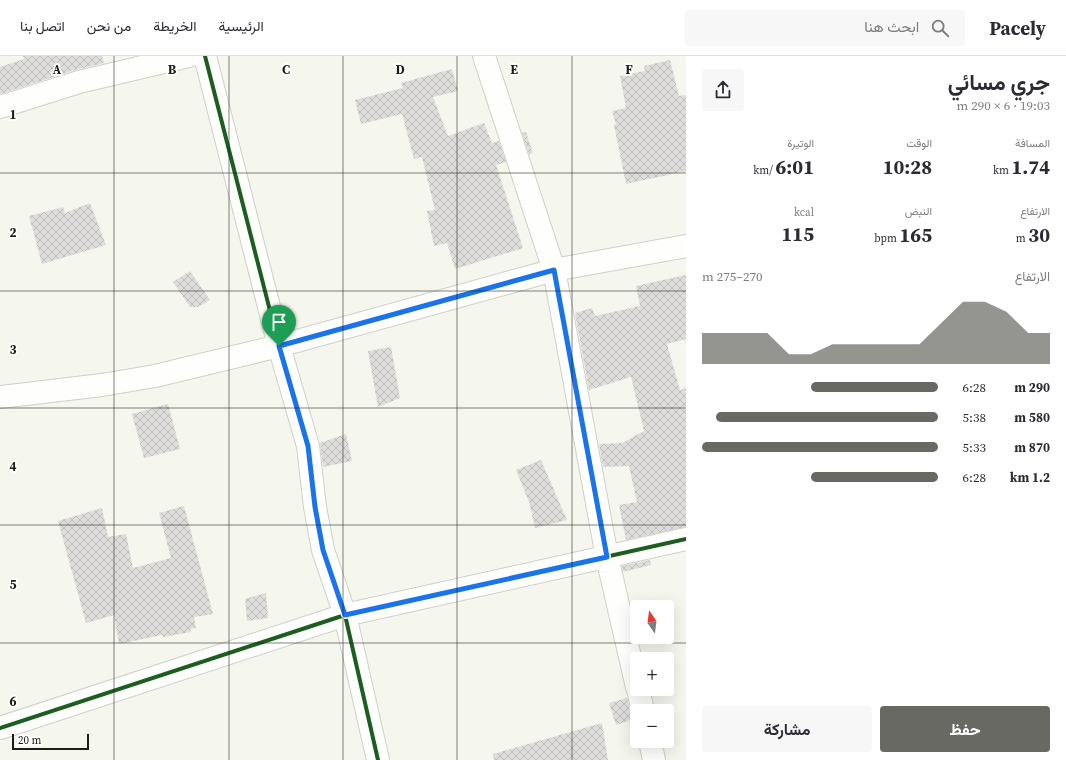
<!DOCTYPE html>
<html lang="ar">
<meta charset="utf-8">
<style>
:root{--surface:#fff;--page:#f7f7f7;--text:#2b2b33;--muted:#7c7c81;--line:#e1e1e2;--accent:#686962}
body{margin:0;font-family:"Source Serif 4",Vazirmatn,serif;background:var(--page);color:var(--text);direction:rtl;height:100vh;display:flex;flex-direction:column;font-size:15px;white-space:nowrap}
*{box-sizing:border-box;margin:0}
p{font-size:13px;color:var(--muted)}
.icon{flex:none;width:22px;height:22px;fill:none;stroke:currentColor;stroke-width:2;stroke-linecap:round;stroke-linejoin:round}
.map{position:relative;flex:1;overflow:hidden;direction:ltr}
.panel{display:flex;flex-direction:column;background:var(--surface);width:380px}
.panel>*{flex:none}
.needle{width:26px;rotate:346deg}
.tools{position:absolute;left:630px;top:544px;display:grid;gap:8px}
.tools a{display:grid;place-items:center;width:44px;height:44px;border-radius:4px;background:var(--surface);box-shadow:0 4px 16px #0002;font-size:20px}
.scale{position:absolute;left:12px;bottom:10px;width:77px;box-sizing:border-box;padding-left:4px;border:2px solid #1c1d17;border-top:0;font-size:11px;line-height:14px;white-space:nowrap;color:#1c1d17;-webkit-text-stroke:3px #fff;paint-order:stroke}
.pin{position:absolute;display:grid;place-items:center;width:34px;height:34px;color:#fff;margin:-41px -17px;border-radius:50% 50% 50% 0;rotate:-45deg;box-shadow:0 0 4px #0007}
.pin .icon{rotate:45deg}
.round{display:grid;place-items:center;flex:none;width:42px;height:42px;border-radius:4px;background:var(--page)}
.overview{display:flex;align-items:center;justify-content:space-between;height:68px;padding:0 16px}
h1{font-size:22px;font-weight:700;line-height:30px}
.metrics{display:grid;grid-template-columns:repeat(3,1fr);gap:6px;height:68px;padding:4px 16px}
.metrics div{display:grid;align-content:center}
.metrics b{font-size:20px;font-weight:700}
.metrics small{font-size:11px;font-weight:400}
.metrics p{font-size:11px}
.chart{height:112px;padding:8px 16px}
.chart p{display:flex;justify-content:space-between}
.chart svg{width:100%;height:72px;margin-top:4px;fill:var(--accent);opacity:.7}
.cta{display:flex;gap:8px;margin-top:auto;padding:8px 16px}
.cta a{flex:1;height:46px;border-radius:4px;background:var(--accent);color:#fff;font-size:16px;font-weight:700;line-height:46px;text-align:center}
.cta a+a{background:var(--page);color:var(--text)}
ul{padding:0 16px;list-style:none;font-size:13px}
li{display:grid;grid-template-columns:64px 48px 1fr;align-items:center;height:30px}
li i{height:10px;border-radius:5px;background:var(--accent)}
header{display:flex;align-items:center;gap:24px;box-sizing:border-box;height:56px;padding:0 20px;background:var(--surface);border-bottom:1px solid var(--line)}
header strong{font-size:19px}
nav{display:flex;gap:22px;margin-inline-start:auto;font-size:14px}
.search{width:280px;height:36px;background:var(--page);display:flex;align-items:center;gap:10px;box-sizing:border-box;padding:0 14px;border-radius:4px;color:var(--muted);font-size:15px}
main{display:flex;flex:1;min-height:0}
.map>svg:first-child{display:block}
.building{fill:url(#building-cross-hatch)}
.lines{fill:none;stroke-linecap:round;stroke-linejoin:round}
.minor-casing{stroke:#cfd0c9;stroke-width:24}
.minor{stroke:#fefefc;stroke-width:22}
.cycleway-casing{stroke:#fff;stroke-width:6}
.cycleway{stroke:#1b5e20;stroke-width:4}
.route-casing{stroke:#fff;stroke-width:8}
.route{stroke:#1a73e8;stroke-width:5}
.grid{fill:none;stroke:#1c1d17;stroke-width:1;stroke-opacity:0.55}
.grid-label{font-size:13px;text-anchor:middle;font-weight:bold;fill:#1c1d17;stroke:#fff;stroke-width:3.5;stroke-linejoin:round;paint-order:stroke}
</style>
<header>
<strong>Pacely</strong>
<div class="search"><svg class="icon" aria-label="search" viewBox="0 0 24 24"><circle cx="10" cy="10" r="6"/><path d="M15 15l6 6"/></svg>ابحث هنا</div>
<nav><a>الرئيسية</a><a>الخريطة</a><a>من نحن</a><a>اتصل بنا</a></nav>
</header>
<main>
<section class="panel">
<div class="overview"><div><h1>جري مسائي</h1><p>19:03 · 6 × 290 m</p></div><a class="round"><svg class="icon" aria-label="share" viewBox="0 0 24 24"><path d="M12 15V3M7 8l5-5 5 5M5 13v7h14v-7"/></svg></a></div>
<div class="metrics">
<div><p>المسافة</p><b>1.74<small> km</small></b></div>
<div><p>الوقت</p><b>10:28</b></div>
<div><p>الوتيرة</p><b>6:01<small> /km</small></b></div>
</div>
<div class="metrics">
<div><p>الارتفاع</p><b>30<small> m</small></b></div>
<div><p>النبض</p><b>165<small> bpm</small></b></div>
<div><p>kcal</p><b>115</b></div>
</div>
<div class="chart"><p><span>الارتفاع</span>270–275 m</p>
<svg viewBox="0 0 160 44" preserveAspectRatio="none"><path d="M0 44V25L10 25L20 25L30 25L40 38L50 38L60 32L70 32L80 32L90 32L100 32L110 19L120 6L130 6L140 12L150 25L160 25V44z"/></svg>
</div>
<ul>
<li><b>290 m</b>6:28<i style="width:54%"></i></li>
<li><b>580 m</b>5:38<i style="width:94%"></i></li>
<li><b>870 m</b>5:33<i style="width:100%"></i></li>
<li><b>1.2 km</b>6:28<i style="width:54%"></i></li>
</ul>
<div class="cta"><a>حفظ</a><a>مشاركة</a></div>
</section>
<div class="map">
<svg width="686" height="704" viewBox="0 0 686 704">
<defs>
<pattern id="building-cross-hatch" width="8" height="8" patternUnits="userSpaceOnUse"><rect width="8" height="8" fill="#dfdddc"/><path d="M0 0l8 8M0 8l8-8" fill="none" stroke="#bfbdbc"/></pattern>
</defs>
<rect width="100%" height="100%" fill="#f5f6ee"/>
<path class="building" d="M23,0H102L104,7L75,14L0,38V11L24,3Z
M670,4L679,40L686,39V115L626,128L614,69L616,68L612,55L626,52L620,20L645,15L644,10Z
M452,13L458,35L433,41L448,80L484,67L492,87L499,85L506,106L496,109L523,192L455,213L447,187L434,190L427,155L435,154L422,101L414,103L402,58L361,68L355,44L403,32L401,27Z
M526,76L533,97L529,98L522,77Z
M90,147L106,189L42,208L29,160L63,151L65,157Z
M190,215L210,244L198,251H190L173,226Z
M686,219V283L667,288L680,334L686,332V471L626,484L619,449L637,446L629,410L603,411L599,388L622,387L644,375L631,321L589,334L575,257L592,252L595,260L640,250L636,230Z
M391,291L400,342L378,351L368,295Z
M168,348L180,393L144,402L132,358Z
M346,378L352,405L323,411L320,387Z
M541,404L567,464L535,472L529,446L516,414Z
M184,450L213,558L194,561L196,572L190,573L191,576L163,581L162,579L119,588L114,559L86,567L58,465L102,452L108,481L126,478L133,512L171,502L159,457Z
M650,504L651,509L623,516L622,510Z
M266,537L268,562L247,565L245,543Z
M627,642L631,658L634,663L616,669L609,647Z
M602,667L608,704H494L493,698Z"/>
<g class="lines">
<defs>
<path id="minor" d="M205,0L279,290L308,390L315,451L323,494L345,559L378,704
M484,0L554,214L607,501L637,631
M0,51L79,26L189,0
M0,341L102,329L155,320L279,290L554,214L686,190
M638,633L643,655
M0,672L345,559L686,483
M650,685L654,704"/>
</defs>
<use href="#minor" class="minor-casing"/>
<use href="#minor" class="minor"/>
<defs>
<path id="cycleway" d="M205,0L279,290L308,390L315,451L323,494L345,559L378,704
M0,672L345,559L686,483"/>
</defs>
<use href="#cycleway" class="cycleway-casing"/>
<use href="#cycleway" class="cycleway"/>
</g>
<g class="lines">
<defs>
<path id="route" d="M554,214L607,501L345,559L323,494L315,451L308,390L279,290Z"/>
</defs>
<use href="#route" class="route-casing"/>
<use href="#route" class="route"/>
</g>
<path class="grid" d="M114,0V704M229,0V704M343,0V704M457,0V704M572,0V704M0,117H686M0,235H686M0,352H686M0,469H686M0,587H686"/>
<g class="grid-label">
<text x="57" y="18">A</text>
<text x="172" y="18">B</text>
<text x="286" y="18">C</text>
<text x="400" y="18">D</text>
<text x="514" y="18">E</text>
<text x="629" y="18">F</text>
<text x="13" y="63">1</text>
<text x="13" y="181">2</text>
<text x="13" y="298">3</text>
<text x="13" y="415">4</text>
<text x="13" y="533">5</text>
<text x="13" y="650">6</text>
</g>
</svg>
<div class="tools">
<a><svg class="needle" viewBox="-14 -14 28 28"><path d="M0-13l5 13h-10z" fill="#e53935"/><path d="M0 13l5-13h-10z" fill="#7c7c81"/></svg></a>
<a>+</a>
<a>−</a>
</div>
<div class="scale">20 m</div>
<div class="pin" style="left:279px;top:290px;background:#1e9e55"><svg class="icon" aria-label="arrive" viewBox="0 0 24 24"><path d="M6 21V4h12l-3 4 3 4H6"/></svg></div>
</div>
</main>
